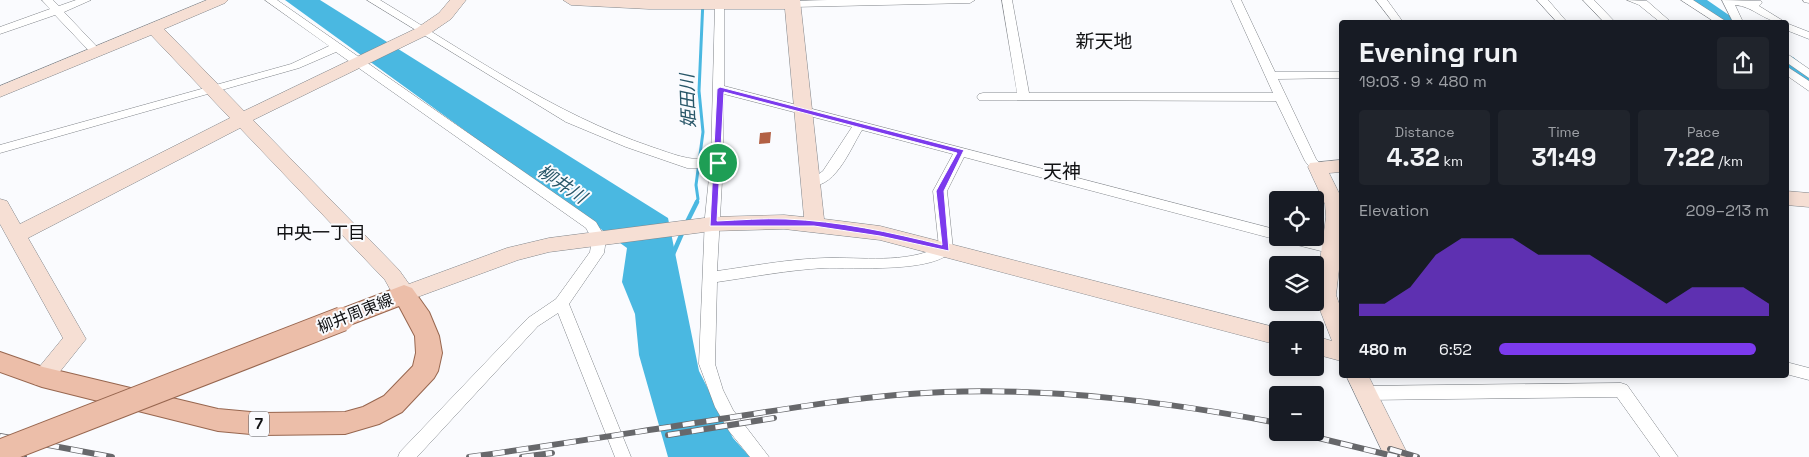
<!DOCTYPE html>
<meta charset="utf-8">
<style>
:root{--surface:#171b24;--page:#20242c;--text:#f1f3f6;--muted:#9ea1a6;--accent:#7c3aed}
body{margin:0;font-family:"Space Grotesk","Noto Sans JP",sans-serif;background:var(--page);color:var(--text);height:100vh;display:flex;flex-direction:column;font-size:19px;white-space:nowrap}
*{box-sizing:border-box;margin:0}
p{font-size:16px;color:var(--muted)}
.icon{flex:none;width:28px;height:28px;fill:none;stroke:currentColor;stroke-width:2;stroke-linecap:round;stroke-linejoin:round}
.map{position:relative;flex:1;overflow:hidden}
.side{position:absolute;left:1339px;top:20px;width:450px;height:358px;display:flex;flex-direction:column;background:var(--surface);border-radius:5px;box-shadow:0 2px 12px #0003}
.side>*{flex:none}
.buttons{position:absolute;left:1269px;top:191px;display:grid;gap:10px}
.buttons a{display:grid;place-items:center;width:55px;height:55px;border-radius:5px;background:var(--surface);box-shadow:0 2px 12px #0003;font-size:25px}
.pin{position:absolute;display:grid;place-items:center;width:42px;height:42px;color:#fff;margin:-21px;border:2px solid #fff;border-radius:50%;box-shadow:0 1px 5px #0007}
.round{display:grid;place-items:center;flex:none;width:52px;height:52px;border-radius:5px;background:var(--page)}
.summary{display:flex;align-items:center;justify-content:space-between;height:85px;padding:0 20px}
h1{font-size:28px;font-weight:700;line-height:38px}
.metrics{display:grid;grid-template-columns:repeat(3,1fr);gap:8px;height:85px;padding:5px 20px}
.metrics div{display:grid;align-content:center;border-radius:5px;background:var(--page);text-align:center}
.metrics b{font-size:25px;font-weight:700}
.metrics small{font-size:14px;font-weight:400}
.metrics p{font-size:14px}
.chart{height:140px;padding:10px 20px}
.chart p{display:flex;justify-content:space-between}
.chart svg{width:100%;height:90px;margin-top:5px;fill:var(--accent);opacity:.7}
ul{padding:0 20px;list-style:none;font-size:16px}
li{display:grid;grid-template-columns:80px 60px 1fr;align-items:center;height:38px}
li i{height:12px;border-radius:6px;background:var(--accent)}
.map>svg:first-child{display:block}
.water{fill:#4ab8e1}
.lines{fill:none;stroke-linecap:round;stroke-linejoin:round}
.stream-far1{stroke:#4ab8e1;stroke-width:3}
.stream{stroke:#4ab8e1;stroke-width:4.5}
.river{fill:#4ab8e1;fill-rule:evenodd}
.building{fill:#b26044}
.street-casing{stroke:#81858a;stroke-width:1}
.secondary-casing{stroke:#81858a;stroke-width:1}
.primary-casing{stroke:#97664f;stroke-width:2}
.street{fill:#fff;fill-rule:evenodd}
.secondary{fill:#f6dfd4;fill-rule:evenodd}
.primary{fill:#ecbea9;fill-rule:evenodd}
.rail-casing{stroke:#67686b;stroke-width:6}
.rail{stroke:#fafbfe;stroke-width:4.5;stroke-dasharray:12;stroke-linecap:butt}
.primary-bridge-casing{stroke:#97664f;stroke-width:26;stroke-linecap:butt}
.primary-bridge{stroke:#ecbea9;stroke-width:24}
.route{fill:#7c3aed;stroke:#fff;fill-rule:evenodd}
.labels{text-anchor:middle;stroke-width:4;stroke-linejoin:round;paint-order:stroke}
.shield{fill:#fafbfe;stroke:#56575a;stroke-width:1}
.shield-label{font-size:15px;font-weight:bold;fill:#101113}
.street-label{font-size:16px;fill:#101113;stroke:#fafbfe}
.water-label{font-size:18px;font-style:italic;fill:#285668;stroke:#fafbfe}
.neighbourhood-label{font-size:18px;fill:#101113;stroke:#fafbfe}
.quarter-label{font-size:19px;fill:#101113;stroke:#fafbfe}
</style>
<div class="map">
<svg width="1809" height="457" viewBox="0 0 1809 457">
<rect width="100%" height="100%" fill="#fafbfe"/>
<path class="water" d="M285,0H320L668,218L699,371L733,438L750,457H668L639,355L635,314L622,282L627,248Z"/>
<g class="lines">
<path class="stream-far1" d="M696,203L698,199L696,185L703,132L699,91L703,0"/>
<path class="stream" d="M686,224L697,202
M673,254L683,231"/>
<path class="river" d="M1686,0H1707L1739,22H1718Z
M1786,55L1793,57L1809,70V86L1802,84L1786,71Z"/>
</g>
<path class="building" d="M771,132L770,143L759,144L760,133Z"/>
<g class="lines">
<defs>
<path id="street" d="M42,0H53L59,6L76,0H91L64,12L100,50V54H92L55,15L0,34V27L50,9Z
M265,0H277L596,222L606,239L604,253L569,304L631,457H615L558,313L538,326L417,457H398L400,452L528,318L556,299L590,252L592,239L586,228L336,52L299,68L0,153V145L291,64L329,46Z
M367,0H380C468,53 554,114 652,147C673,154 688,161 711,159L715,5L716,3H724V86L1278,230V238H1307L1341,246V256L1289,243L1282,239L1278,240L964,157L947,191L953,249C938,274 851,267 824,268C788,270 752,277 717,282L715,364L723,390L733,410L769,457H750L729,431L715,407L699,364L705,217L710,168H687L626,147L566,122ZM724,94L852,127L823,171L816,176L805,179L803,182L805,185C834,193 850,149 862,130L953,154L933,191L939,247C905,264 862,257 825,258C789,259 753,266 717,271L723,163Z
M828,0H975L970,3L793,7L788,4L793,1Z
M1002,0H1012L1029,93H1273L1231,0H1241L1275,72H1341V78L1278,79L1316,159L1323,167L1317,171L1312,170L1305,161L1276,101L979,100L977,97L979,94L983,93H1017Z
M1376,0H1387L1403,22H1393Z
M1537,0H1548L1567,22H1557Z
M1583,0H1594L1615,22H1604Z
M1627,0L1647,1L1671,22H1660L1639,5Z
M1681,0H1693L1727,22H1715Z
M1722,0L1761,1L1762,3L1759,6L1785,22C1766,24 1754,6 1735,5L1743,22H1733Z
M1803,0H1809V3L1804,2Z
M1786,23L1809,32V39L1786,30Z
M1786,53L1809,69V78L1786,62Z
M1786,66L1809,81V91L1786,75Z
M1786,362L1809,368V380L1786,374Z
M1621,383L1627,385L1678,457H1660L1617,397L1365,400L1359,398L1357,393L1359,388L1365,386Z"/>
<path id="secondary" d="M207,0H228L225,3L164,29L244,111L417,28L439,13L450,0H466L451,19L429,34L253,120L399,270L409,284L507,248L549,238L712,217L784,215L804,217L785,9H649L571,5L563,0H800L824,219L880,226L1286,330H1278V345L880,240L784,229L712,231L549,252L518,260L404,302L396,300L385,280L240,128L28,238L86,339L50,384L42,386L34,384L31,377L63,338L0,224V199L7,201L20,224L230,118L151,35L0,97V86Z
M1341,160V172L1329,173L1341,197V252L1336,295L1341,309V361L1315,354V336L1332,341L1315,297L1326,217L1325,204L1308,167L1310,163Z
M1786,191L1809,193V207L1786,205Z
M1346,375H1368L1409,457H1385Z"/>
<path id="primary" d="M404,285L412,288L429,312L439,336L442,353L438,371L434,378L402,412L379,424L345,434L262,435L218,431L42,387L0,372V352L43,367L218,409L262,413L345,412L363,407L384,396L413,366L416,353L415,336L399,306L342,328L333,326L330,319L333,312Z"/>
</defs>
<use href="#street" class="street-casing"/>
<use href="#secondary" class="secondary-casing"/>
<use href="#primary" class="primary-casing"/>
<use href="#street" class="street"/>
<use href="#secondary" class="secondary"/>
<use href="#primary" class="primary"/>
<defs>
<path id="rail" d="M1294,432L1397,457
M668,435L774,418
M0,436L112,457
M1390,449L1417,457
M0,451L24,457
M469,457C549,446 629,433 708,421C786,409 865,395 944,392C1057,388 1168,402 1278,423
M522,457L552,453"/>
</defs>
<use href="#rail" class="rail-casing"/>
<use href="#rail" class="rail"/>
<defs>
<path id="primary-bridge" d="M0,452L342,319"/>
</defs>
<use href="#primary-bridge" class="primary-bridge-casing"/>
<use href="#primary-bridge" class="primary-bridge"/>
</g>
<path class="route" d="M720,87L964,150L944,191L949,251L880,236L814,226H710L717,89ZM724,92L957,153L936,191L942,245C890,232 839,221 786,219C763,218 740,220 717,221Z"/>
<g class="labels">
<rect class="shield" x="249" y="411.5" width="20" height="25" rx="4"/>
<g class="shield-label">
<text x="259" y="429">7</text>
</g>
<g class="street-label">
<text transform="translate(355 313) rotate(-22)" y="6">柳井周東線</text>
</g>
<g class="water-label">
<text transform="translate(688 101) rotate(-92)" y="6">姫田川</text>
<text transform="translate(562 184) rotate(34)" y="6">柳井川</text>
</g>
<g class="neighbourhood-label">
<text x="321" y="239">中央一丁目</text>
</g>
<g class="quarter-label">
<text x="1104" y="48">新天地</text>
<text x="1062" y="178">天神</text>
</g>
</g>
</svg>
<div class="buttons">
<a><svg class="icon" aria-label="locate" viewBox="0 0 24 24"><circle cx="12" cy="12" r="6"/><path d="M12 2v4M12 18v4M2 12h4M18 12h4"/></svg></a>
<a><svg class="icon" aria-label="layers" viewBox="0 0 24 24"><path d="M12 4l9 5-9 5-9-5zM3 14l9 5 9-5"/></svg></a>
<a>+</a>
<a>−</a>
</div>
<div class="pin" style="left:718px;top:163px;background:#1e9e55"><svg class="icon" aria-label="arrive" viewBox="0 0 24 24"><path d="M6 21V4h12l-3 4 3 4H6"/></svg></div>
<section class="side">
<div class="summary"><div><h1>Evening run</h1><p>19:03 · 9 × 480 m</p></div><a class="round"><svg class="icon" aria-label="share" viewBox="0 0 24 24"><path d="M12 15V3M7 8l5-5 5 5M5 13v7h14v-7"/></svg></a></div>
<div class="metrics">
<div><p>Distance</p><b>4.32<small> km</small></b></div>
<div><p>Time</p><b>31:49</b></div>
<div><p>Pace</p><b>7:22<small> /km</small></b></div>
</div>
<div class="chart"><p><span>Elevation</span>209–213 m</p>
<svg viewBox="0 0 160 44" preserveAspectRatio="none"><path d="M0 44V38L10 38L20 30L30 14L40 6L50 6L60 6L70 14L80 14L90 14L100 22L110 30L120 38L130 30L140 30L150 30L160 38V44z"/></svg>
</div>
<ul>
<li><b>480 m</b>6:52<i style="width:95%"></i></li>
</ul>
</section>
</div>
